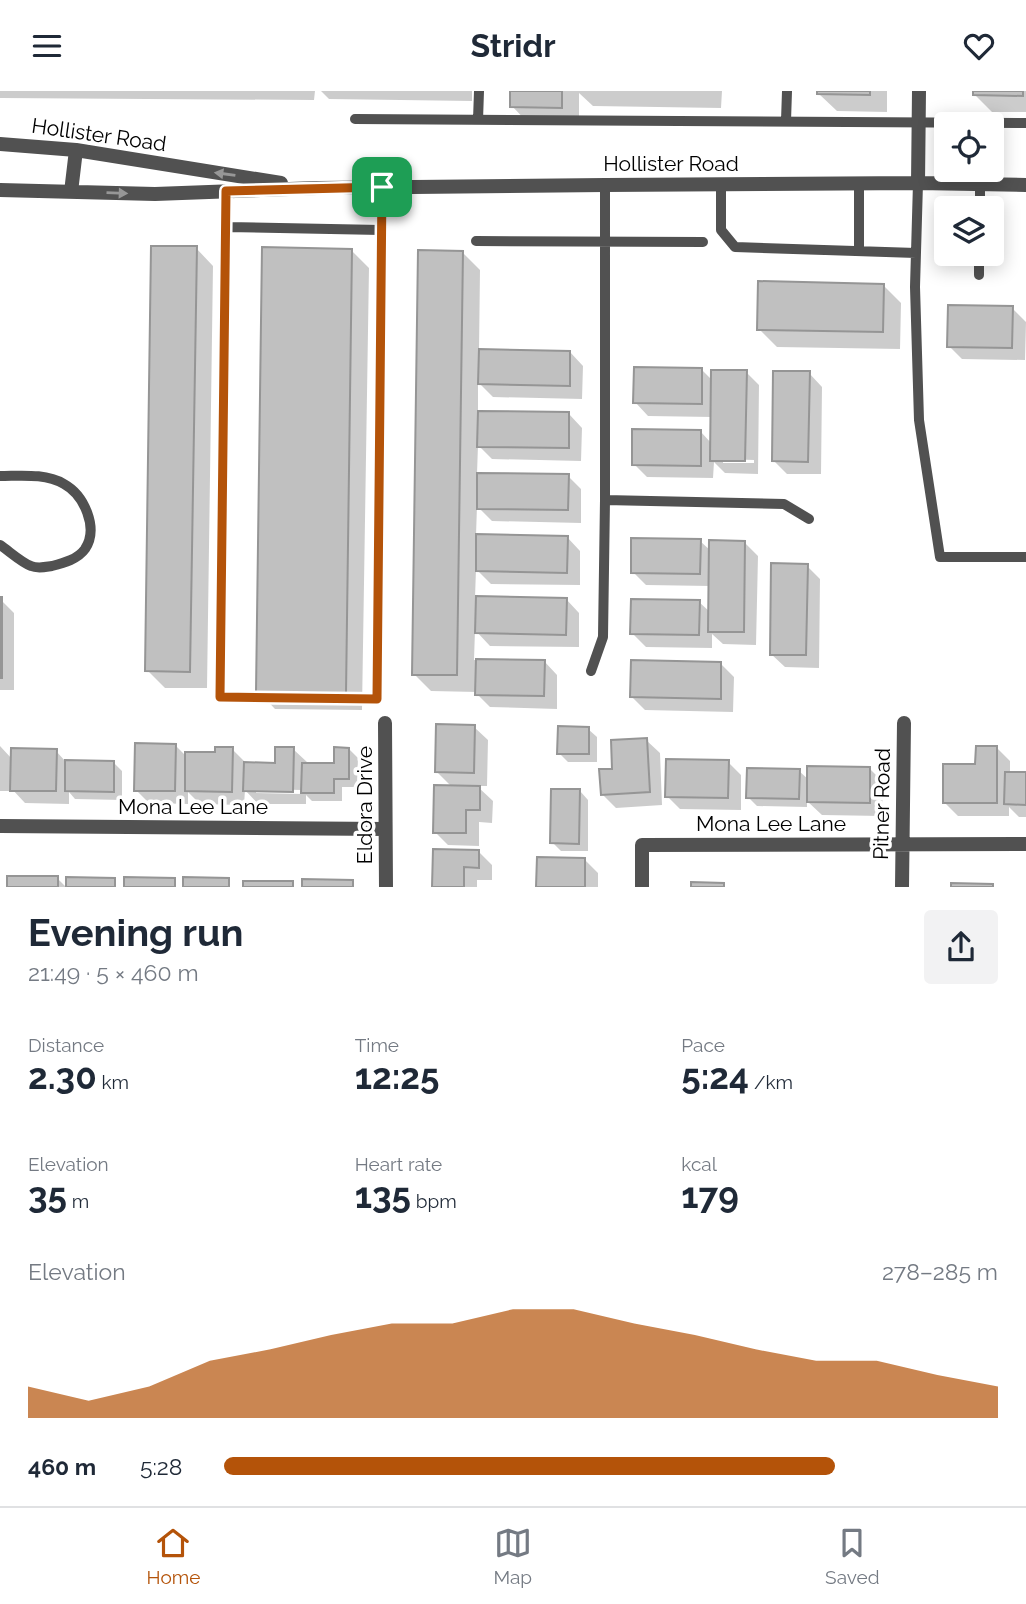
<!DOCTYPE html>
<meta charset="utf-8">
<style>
:root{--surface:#fff;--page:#f2f2f3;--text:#1f2937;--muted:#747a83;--line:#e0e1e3;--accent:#b45309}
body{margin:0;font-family:Raleway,sans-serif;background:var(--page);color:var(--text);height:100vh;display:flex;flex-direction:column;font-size:26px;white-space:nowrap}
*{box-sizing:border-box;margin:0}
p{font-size:23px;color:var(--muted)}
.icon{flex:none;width:38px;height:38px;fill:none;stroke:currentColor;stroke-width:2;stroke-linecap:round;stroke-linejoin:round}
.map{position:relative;height:796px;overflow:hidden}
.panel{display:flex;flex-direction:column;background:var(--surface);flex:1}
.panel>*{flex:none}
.buttons{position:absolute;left:934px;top:21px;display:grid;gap:14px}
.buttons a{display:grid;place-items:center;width:70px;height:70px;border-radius:7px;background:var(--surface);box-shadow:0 4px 18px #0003;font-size:35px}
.pin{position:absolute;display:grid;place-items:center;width:60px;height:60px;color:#fff;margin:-30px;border-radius:14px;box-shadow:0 4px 10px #0006}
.round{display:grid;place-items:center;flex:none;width:74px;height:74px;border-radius:7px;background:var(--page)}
.headline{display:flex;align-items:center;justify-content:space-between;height:119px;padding:0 28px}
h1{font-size:38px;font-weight:700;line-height:52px}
.figures{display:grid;grid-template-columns:repeat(3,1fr);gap:10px;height:119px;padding:7px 28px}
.figures div{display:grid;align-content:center}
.figures b{font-size:35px;font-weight:700}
.figures small{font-size:19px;font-weight:400}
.figures p{font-size:19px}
.chart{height:196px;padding:14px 28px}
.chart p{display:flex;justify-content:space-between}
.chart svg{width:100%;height:126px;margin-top:7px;fill:var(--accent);opacity:.7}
ul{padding:0 28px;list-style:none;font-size:23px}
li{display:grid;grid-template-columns:112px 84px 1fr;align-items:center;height:52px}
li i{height:18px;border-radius:9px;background:var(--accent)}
header{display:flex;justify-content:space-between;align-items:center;height:91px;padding:0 28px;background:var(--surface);font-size:32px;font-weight:700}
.dock{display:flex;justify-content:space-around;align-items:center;height:98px;border-top:2px solid var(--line);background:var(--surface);font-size:19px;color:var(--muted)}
.dock a{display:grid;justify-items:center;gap:4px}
.dock .on{color:var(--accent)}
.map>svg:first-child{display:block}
.shadow{fill:#0003;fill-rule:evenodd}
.building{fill:#c0c0c0;stroke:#959595;stroke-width:2}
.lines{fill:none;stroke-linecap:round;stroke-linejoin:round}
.service{stroke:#515151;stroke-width:10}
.minor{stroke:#515151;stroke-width:14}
.tertiary{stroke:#515151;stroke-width:14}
.oneway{fill:#979797}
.route-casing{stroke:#fff;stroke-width:14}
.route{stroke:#b45309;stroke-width:9}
.labels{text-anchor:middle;stroke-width:7;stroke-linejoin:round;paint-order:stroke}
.street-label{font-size:21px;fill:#000;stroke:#fff}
</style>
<header><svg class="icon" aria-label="menu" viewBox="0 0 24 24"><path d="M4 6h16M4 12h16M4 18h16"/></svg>Stridr<svg class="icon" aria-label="heart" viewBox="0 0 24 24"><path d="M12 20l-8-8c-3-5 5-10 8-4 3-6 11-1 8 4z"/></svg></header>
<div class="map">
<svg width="1026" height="796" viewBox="0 0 1026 796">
<rect width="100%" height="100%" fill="#fff"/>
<path class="shadow" d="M0,0H315L314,9L0,7Z
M321,0H472V10L329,8Z
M512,0H722L721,17L593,15L579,2V34L529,33L512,15Z
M819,0H887V21L837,20L819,3Z
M974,0H1026V21H992L974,3Z
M196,157L213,175L207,597H165L147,579Z
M351,159L369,177L362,619L275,618L258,600Z
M462,161L480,179L479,260L570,261L583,275L582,308L493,306L478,291V322L569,323L582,337L581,370L492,368L478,354L477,383L568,385L581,398V432L492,430L477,415L476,445L567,446L580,460V494L491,493L476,478L475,507L566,508L579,522V556L490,555L475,539L474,569L544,570L557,584V618L490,616L477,603V601L431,600L414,583Z
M883,194L901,212L900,258L777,256L759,238Z
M1012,217L1026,231L1025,269L962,268L949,255Z
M702,279L713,290L746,281L759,294L758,383L725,382L714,371L713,387L647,386L634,373L701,341L712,353V326L648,325L635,311ZM723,368L754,369V372H723Z
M809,282L822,296L821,383H787L773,369Z
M700,450L711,460L744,451L758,465L756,554L723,553L712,543V557L646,556L632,542L699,511L710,521V495L646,494L633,481Z
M807,475L820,488L819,577L785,576L771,563Z
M0,508L14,522V599H0Z
M721,573L734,586L733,621L645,619L632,606Z
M474,636L488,649L487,695H477L493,710L492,732L479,731V755L448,754L435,741L452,696L437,681Z
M588,638L597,646V671H568L559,662Z
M646,649L660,662L662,714L616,717L602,703L614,679Z
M175,654L187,666L216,663L232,658L245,671L277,674L293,658L307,671V673L335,674L349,658L358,667L357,696H342V710H312L306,704V713H258L245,699L244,714L200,713L188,701V713L149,712L136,699ZM256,698L302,699V703L256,702Z
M0,655L12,668L56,660L66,671H113L122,680V709L75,708L69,701V713L25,712L10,696L9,700H0Z
M996,656L1010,670V683H1026V726H1019L1009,716V725H958L944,711L977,674Z
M728,671L741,684V719L680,718L667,705Z
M870,678L883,691L882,725L822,724L807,710V716L757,715L748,706L799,680L809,689Z
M580,700L588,709V760H561L552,751Z
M479,761L492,774V789H477V796H434Z
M585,769L598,782V796H538Z
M57,787L66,796H9Z"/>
<path class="building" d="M510,0H562V17L510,16Z
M817,0H870V4L817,3Z
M973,0H1023V5L973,4Z
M151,155H197L190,581L145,580Z
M262,156L352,158L346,602L256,601Z
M418,159L463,160L457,584H412Z
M758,190L884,193L883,241L757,239Z
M948,214L1013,215L1012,257L947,256Z
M479,258L570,260V295L478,293Z
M634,276L702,277V313L633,312Z
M711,279H747L745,370H710Z
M773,280H810L808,371L772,370Z
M478,320L569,321V357L477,356Z
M632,338L701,339V375L632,374Z
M477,382L569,383L568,419L477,418Z
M476,443L568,445L567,482L476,480Z
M631,447L701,448L700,483L631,482Z
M709,449L745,450L744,541H708Z
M771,472L808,473L806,564H770Z
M476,505L567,507L566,544L475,542Z
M0,506H2V587H0Z
M631,508L700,509L699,544L630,543Z
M476,568L545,569L544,605L475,604Z
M631,569L721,571V608L630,606Z
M436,633L475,634L474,682L435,681Z
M558,635L589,636V663H557Z
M647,647L650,701L601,704L599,678H612L611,649Z
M135,652L176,653L175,700H134Z
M976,655H997V712H943V673H975Z
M215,656H233L232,701L185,700V661H215Z
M275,656H294L293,701L243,700L244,671L275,672Z
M334,656L349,657V688H334V702H301L302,672H334Z
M11,657L57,658L56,700H10Z
M666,668L729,669L728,707L665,706Z
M65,669L114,670V701L65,700Z
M807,675L870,676V712L807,711Z
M747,677L800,678L799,708L746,707Z
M1005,681H1026V714L1004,713Z
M434,694L480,695V719H466V742H433Z
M551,698H580L579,753L550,752Z
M433,758L479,759V777L464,776V796H432Z
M537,766L585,767V796H536Z
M7,785H58V796H7Z
M66,786L115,787V796H66Z
M124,786L175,787V796H124Z
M183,786L229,787V796H183Z
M302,788L353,789V796H302Z
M243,790H293V796H243Z
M691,791L724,792V796H691Z
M951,792L993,793V796H951Z"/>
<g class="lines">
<path class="service" d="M355,28L1026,32
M478,29L479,0
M786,30L787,0
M918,92L915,196L919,329L940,466H1026
M721,93V139L735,156L916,162
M859,93V160
M226,100L220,606L377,608L382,96
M980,117V93
M226,136L381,139
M476,150L703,151
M979,184V163
M0,385C21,385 45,382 64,393C84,404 99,437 85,458C78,468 64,472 52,475C45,476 38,478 31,475C22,472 9,460 0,454
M605,409L784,413L809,428
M591,580L603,546L605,409V94"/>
<path class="minor" d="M385,632L386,796
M0,735L385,738
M642,796V754L1026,753
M902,796L904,632"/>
<path class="tertiary" d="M0,53L76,59L281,92
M918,92L919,0
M0,99L155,103L317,97L605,94L918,92L1026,94
M71,101L76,59"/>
</g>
<defs><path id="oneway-solid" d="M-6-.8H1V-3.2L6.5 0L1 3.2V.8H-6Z" transform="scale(1.75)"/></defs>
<g class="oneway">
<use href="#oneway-solid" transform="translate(225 83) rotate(-172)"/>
<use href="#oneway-solid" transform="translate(117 102) rotate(2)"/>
</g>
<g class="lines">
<defs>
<path id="route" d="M382,96L377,608L220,606L226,100Z"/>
</defs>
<use href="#route" class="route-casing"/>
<use href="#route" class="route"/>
</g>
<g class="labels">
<g class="street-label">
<text transform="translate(99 44) rotate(8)" y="7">Hollister Road</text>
<text x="671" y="80">Hollister Road</text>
<text transform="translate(882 713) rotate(-89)" y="7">Pitner Road</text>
<text transform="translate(365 714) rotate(-90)" y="7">Eldora Drive</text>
<text x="193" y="723">Mona Lee Lane</text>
<text x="771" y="740">Mona Lee Lane</text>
</g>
</g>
</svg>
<div class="buttons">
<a><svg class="icon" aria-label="locate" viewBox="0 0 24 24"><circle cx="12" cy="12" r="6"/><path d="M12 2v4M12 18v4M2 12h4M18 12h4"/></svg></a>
<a><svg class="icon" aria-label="layers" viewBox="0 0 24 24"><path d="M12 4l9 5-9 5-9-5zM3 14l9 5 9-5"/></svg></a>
</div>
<div class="pin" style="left:382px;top:96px;background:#1e9e55"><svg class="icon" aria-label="arrive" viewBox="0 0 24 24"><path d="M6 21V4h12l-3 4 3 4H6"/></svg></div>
</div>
<section class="panel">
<div class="headline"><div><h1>Evening run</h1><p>21:49 · 5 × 460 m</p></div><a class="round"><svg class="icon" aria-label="share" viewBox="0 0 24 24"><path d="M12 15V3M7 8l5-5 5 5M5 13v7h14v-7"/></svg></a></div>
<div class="figures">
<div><p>Distance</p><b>2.30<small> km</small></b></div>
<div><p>Time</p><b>12:25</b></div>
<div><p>Pace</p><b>5:24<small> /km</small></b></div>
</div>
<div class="figures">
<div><p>Elevation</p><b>35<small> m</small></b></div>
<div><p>Heart rate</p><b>135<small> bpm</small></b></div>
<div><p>kcal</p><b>179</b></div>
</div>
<div class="chart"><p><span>Elevation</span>278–285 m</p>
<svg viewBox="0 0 160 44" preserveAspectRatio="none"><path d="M0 44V33L10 38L20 33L30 24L40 20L50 15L60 11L70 11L80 6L90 6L100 11L110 15L120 20L130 24L140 24L150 29L160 33V44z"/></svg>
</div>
<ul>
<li><b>460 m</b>5:28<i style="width:79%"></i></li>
</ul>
</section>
<nav class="dock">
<a class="on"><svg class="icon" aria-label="home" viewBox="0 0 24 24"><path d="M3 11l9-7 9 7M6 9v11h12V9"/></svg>Home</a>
<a><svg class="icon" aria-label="map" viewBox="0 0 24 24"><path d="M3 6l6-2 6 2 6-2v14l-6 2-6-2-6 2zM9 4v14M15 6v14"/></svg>Map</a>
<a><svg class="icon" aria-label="saved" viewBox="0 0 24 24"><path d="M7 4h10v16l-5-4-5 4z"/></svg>Saved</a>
</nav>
